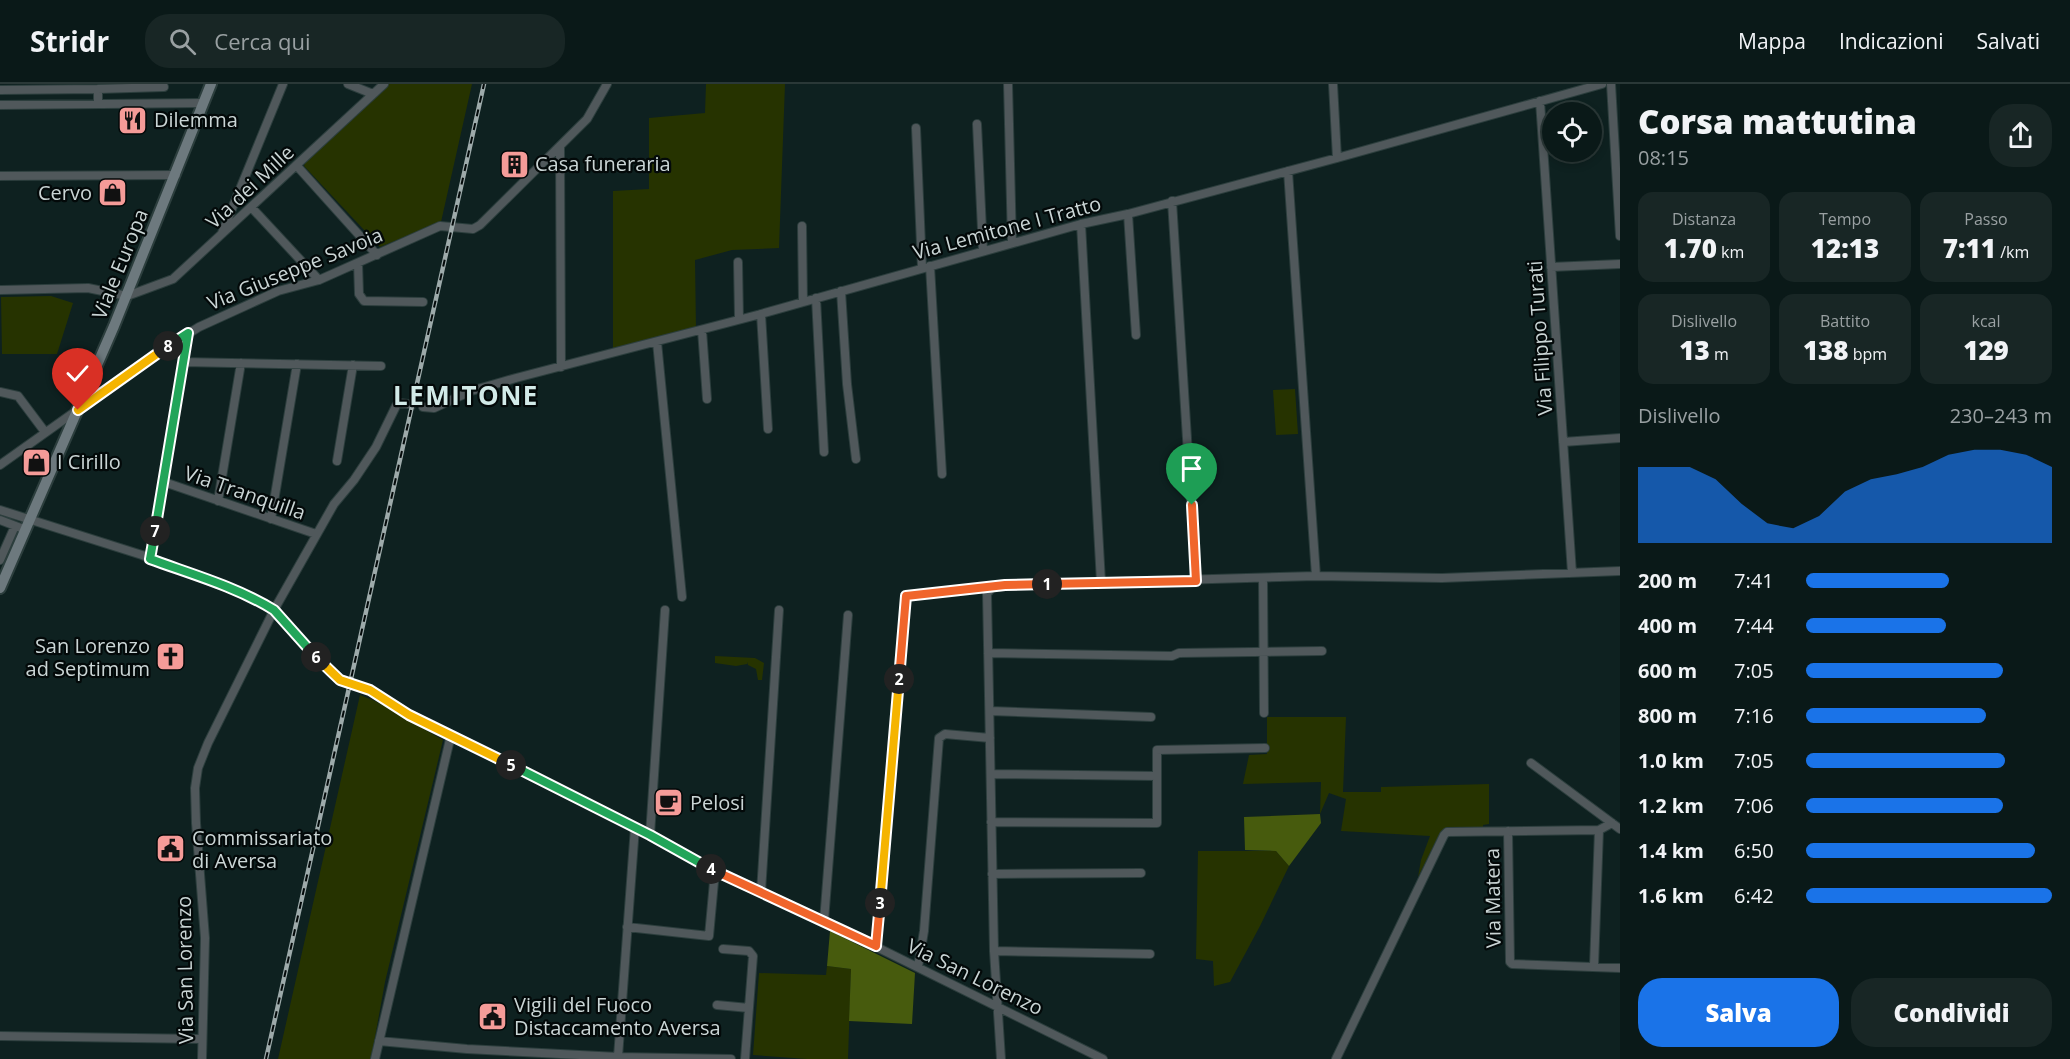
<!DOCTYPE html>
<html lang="it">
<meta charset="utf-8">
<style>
:root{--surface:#0a1918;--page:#182625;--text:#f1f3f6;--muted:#99a0a2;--line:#2a3837;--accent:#1a73e8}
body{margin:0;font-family:"Open Sans",sans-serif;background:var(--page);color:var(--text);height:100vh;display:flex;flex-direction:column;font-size:22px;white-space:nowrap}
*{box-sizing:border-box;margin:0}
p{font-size:20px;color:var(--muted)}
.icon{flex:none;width:33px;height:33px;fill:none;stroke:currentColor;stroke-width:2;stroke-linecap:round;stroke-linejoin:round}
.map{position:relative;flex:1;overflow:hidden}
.panel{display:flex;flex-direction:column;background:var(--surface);width:450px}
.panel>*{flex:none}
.tools{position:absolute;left:1542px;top:18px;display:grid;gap:12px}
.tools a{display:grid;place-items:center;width:60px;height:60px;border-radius:50%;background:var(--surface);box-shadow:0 3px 9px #0003,0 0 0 2px var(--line);font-size:30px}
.pin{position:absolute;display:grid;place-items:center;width:51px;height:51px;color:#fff;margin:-62px -26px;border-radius:50% 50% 50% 0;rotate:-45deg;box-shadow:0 0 6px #0007}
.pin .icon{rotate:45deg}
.km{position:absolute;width:30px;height:30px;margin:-15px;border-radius:50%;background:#222;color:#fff;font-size:16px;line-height:30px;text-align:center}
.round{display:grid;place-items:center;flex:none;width:63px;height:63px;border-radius:24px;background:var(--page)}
.summary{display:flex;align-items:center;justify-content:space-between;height:102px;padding:0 18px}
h1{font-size:33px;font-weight:800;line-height:45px}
.metrics{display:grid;grid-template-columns:repeat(3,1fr);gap:9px;height:102px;padding:6px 18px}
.metrics div{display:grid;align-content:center;border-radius:15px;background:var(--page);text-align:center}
.metrics b{font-size:26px;font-weight:800}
.metrics small{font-size:16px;font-weight:400}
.metrics p{font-size:16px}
.chart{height:168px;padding:12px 18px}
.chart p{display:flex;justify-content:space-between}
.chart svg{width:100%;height:108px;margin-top:6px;fill:var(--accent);opacity:.7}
.button{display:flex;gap:12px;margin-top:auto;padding:12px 18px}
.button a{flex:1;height:69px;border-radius:24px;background:var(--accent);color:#fff;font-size:24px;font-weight:800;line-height:69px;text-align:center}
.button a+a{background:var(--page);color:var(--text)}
ul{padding:0 18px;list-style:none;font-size:20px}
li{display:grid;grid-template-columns:96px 72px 1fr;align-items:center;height:45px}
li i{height:15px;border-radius:8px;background:var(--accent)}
header{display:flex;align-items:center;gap:36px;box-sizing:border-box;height:84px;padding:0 30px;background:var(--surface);border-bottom:2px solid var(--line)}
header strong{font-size:28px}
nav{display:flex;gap:33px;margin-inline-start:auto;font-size:21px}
.search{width:420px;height:54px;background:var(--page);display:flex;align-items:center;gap:15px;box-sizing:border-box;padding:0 21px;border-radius:24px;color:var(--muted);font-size:22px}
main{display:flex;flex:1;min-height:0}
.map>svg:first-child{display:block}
.green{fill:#263300}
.forest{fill:#475b0d}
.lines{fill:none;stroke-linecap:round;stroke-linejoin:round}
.minor-tunnel{stroke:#2a3c3b;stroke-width:8;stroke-dasharray:8 4;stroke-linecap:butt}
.minor-casing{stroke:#2c3e3d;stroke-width:10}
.secondary-casing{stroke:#2c3e3d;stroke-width:14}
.minor{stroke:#50585b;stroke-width:8}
.secondary{stroke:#6d797e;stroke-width:10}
.rail-casing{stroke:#9daaaa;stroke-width:4.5}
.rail{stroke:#030909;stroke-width:2;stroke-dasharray:7;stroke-linecap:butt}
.split-1-casing{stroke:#fff;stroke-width:12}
.split-2-casing{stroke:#fff;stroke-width:12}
.split-3-casing{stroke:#fff;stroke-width:12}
.split-4-casing{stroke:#fff;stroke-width:12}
.split-5-casing{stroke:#fff;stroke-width:12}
.split-6-casing{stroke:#fff;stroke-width:12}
.split-7-casing{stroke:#fff;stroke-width:12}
.split-8-casing{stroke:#fff;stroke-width:12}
.split-9-casing{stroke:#fff;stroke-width:12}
.split-1{stroke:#f0652b;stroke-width:8}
.split-2{stroke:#f0652b;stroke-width:8}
.split-3{stroke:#f5b400;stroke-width:8}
.split-4{stroke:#f0652b;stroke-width:8}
.split-5{stroke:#22a559;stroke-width:8}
.split-6{stroke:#f5b400;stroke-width:8}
.split-7{stroke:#22a559;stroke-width:8}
.split-8{stroke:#22a559;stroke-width:8}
.split-9{stroke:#f5b400;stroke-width:8}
.labels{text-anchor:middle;stroke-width:4.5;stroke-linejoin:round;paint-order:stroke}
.poi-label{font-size:20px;fill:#cad5d5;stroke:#030909;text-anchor:start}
.street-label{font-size:20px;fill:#cad5d5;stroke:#030909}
.district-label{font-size:26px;font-weight:bold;letter-spacing:1.5px;fill:#d2eae8;stroke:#030909}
</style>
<header>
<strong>Stridr</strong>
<div class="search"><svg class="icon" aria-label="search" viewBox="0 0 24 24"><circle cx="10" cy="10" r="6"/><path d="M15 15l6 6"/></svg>Cerca qui</div>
<nav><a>Mappa</a><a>Indicazioni</a><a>Salvati</a></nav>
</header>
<main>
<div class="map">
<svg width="1620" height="975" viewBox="0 0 1620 975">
<rect width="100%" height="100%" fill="#0e2120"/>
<path class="green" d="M387,0H472L441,138L380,163L304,82L305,79Z
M706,0H785L779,164L732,166L695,176L696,245L613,266V107L649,105V34L705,29Z
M51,212L73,219L57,270H2L1,213Z
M1295,305L1298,350L1276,351L1273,306Z
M715,572L755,574L764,579L762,596H758L756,585L748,581L747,578V580L736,582L715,579Z
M360,611L375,617L443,656L385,898L371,975H278Z
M1267,633H1346L1343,708H1381V703L1489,700V740L1483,741V751H1439L1418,793L1421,776L1430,752L1341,747L1346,715L1329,709L1320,730L1321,698L1243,700L1249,671L1267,670Z
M1198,767H1276L1289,782L1260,842L1230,898L1214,902L1213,877L1196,875Z
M827,882L851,885L848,975H807L753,971L759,889L826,891Z"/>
<path class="forest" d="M1320,730L1321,739L1289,782L1276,767L1245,766L1244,733Z
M830,847L915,889L912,940L849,937L851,885L827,882Z"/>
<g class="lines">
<path class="minor-tunnel" d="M408,320L423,323"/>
<defs>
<path id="minor" d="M348,0L373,10
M1008,0L1012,159
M1333,0L1337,74
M1611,0L1620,152
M98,5L164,3
M0,6L98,5V20
M1540,17L1572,489
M0,21L203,19
M977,40L983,167
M916,44L922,184
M560,63L561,283
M297,82L377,171
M1288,87L1316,492
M0,92L176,91
M1172,117L1196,497
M252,124L319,196
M1128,130L1136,251
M1081,140L1101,498
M802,142L803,218
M222,149L283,0
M738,178L739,235
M358,179L359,210L364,217L423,218
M930,182L942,390
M1551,183L1620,180
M1,206L88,204L127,212L173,195L384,0
M841,207L847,300L856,375
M816,214L824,368
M761,230L768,345
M702,246L707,315
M657,258L682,513
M183,278L381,282
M0,308L18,312L45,348
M423,323L434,324L471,307L516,294L761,230L1081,140L1128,130L1337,74L1602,0
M1563,358L1620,354
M337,377L353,281
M0,381L159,268L199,243L278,207L319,196L440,142L473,145L480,141L587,35L607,0
M164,398L316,450
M218,417L241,279
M0,426L142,471L252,513L274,526L332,590L340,596L370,606L409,631L650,751L715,787L824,837L1103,975
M271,435L297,280
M0,436L26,446
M150,475L188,249
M0,476L15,442
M1263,494L1264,629
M988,569L1172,572L1179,569L1322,567
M990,627L1151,633
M1531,679L1620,745
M991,690L1157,692
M991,738L1157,739V666L1265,664
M1508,747L1510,878L1512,880L1620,884
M650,751L665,526
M992,790L1141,789
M761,808L779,526
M824,837L848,531
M627,843L709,852L715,787
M876,862L906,512L994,502
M723,865L749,867L753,872L745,975
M994,867L1150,870
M1594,882L1599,746
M918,883L924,847L939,654L945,650L990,654
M717,921L749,924
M0,952L202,955
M379,957L467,965L618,973L731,975
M618,973L635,743
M202,975L205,854L196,739L195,704L198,684L208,659L274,526L334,420L354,396L376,363L396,322L399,319L408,320
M375,975L451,651
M1001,975L994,867L987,510L992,503L1005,501L1316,492L1442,494L1620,487
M1336,975L1444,751L1447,748L1599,746L1612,739"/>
<path id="secondary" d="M0,504L114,242L211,0"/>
</defs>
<use href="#minor" class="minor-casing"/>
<use href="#secondary" class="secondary-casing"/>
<use href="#minor" class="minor"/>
<use href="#secondary" class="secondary"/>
<defs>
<path id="rail" d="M266,975L484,0"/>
</defs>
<use href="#rail" class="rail-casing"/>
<use href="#rail" class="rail"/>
</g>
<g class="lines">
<defs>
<path id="split-1" d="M1047,500L1196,497L1192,421"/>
<path id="split-2" d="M899,595L906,512L1005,501L1047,500"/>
<path id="split-3" d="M880,819L899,595"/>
<path id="split-4" d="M711,785L876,862L880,819"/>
<path id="split-5" d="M511,681L650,751L711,785"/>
<path id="split-6" d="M316,573L340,596L370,606L409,631L511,681"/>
<path id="split-7" d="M155,447L150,475C191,490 237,503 274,526L316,573"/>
<path id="split-8" d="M155,447L188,249L168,262"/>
<path id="split-9" d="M78,326L168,262"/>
</defs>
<use href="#split-1" class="split-1-casing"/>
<use href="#split-2" class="split-2-casing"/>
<use href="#split-3" class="split-3-casing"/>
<use href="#split-4" class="split-4-casing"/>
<use href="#split-5" class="split-5-casing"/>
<use href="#split-6" class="split-6-casing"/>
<use href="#split-7" class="split-7-casing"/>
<use href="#split-8" class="split-8-casing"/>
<use href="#split-9" class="split-9-casing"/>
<use href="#split-1" class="split-1"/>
<use href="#split-2" class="split-2"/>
<use href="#split-3" class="split-3"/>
<use href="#split-4" class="split-4"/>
<use href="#split-5" class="split-5"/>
<use href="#split-6" class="split-6"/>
<use href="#split-7" class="split-7"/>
<use href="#split-8" class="split-8"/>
<use href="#split-9" class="split-9"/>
</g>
<defs>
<symbol id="restaurant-square" viewBox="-11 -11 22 22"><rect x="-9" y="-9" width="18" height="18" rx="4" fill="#f59b98" stroke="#030909"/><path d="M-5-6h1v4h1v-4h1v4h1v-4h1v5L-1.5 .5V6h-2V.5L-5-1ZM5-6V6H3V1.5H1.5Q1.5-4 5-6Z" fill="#111"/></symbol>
<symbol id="building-square" viewBox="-11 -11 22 22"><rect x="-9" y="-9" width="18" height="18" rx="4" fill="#f59b98" stroke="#030909"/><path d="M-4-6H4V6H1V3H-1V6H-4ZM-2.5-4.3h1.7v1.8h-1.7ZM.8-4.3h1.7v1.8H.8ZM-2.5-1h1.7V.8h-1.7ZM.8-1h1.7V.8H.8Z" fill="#111"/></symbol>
<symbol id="shop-square" viewBox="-11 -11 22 22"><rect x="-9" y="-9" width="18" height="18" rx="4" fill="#f59b98" stroke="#030909"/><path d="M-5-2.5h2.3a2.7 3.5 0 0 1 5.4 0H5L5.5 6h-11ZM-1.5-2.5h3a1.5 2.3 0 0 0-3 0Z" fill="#111"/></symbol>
<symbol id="church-square" viewBox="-11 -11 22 22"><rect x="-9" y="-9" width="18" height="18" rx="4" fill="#f59b98" stroke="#030909"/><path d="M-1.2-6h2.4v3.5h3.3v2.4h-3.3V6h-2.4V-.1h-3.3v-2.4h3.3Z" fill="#111"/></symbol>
<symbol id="cafe-square" viewBox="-11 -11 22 22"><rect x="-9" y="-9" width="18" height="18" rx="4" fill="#f59b98" stroke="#030909"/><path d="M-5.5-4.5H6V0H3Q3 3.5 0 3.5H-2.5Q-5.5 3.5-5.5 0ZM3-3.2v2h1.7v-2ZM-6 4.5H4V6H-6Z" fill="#111"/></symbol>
<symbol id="civic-square" viewBox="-11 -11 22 22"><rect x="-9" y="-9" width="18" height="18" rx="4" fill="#f59b98" stroke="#030909"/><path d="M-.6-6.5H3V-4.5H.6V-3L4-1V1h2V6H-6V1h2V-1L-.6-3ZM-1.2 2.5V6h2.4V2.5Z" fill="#111"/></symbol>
</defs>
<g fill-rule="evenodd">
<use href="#restaurant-square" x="116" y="20" width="33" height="33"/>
<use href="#building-square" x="498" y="64" width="33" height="33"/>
<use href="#shop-square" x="96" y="92" width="33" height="33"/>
<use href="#shop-square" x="20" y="362" width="33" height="33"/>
<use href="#church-square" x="154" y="556" width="33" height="33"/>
<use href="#cafe-square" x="652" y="702" width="33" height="33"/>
<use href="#civic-square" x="154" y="748" width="33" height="33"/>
<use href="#civic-square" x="476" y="916" width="33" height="33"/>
</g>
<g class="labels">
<g class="poi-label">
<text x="154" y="43">Dilemma</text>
<text x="535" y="87">Casa funeraria</text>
<text x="92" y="116" text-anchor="end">Cervo</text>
<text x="57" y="385">I Cirillo</text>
<text x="150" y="569" text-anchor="end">San Lorenzo<tspan x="150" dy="23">ad Septimum</tspan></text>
<text x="690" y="726">Pelosi</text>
<text x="192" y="761">Commissariato<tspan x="192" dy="23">di Aversa</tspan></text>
<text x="514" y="928">Vigili del Fuoco<tspan x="514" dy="23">Distaccamento Aversa</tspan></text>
</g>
<g class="street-label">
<text transform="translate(250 103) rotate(-43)" y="7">Via dei Mille</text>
<text transform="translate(1007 144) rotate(-15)" y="7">Via Lemitone I Tratto</text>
<text transform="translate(120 180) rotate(-68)" y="7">Viale Europa</text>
<text transform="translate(295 185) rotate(-22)" y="7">Via Giuseppe Savoia</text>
<text transform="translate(1540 254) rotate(-94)" y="7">Via Filippo Turati</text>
<text transform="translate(245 409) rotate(19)" y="7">Via Tranquilla</text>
<text transform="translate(1493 814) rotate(-91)" y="7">Via Matera</text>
<text transform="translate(185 886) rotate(-91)" y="7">Via San Lorenzo</text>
<text transform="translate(975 893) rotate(26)" y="7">Via San Lorenzo</text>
</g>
<g class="district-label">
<text x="466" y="321">LEMITONE</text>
</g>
</g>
</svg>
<div class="tools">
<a><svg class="icon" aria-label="locate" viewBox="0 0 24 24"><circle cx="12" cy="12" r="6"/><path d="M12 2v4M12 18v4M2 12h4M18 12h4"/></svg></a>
</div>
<div class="pin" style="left:1192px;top:421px;background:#1e9e55"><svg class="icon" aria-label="arrive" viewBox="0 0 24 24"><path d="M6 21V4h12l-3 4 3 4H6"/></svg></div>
<div class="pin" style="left:78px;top:326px;background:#d93025"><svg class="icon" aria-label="check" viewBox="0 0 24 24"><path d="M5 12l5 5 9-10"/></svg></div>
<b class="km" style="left:1047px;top:500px">1</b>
<b class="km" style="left:899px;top:595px">2</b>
<b class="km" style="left:880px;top:819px">3</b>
<b class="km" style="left:711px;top:785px">4</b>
<b class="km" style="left:511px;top:681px">5</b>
<b class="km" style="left:316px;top:573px">6</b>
<b class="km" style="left:155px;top:447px">7</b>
<b class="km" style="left:168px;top:262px">8</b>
</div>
<section class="panel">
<div class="summary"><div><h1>Corsa mattutina</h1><p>08:15</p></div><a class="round"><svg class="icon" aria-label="share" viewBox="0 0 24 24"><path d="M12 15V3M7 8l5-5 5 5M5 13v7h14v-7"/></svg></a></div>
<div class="metrics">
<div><p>Distanza</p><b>1.70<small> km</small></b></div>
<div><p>Tempo</p><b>12:13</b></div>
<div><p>Passo</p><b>7:11<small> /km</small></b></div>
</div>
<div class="metrics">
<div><p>Dislivello</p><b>13<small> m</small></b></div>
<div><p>Battito</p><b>138<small> bpm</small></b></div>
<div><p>kcal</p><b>129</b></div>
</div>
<div class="chart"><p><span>Dislivello</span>230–243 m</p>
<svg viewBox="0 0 160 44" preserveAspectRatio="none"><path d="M0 44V13L10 13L20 13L30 18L40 28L50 36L60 38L70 33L80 23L90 18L100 16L110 13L120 8L130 6L140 6L150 8L160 13V44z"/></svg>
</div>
<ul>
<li><b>200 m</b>7:41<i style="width:58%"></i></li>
<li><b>400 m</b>7:44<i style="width:57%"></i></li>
<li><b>600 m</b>7:05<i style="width:80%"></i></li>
<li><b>800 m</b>7:16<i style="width:73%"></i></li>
<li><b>1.0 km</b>7:05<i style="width:81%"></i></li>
<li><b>1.2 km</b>7:06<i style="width:80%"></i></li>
<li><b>1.4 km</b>6:50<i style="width:93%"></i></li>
<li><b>1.6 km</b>6:42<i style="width:100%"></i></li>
</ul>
<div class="button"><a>Salva</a><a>Condividi</a></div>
</section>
</main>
